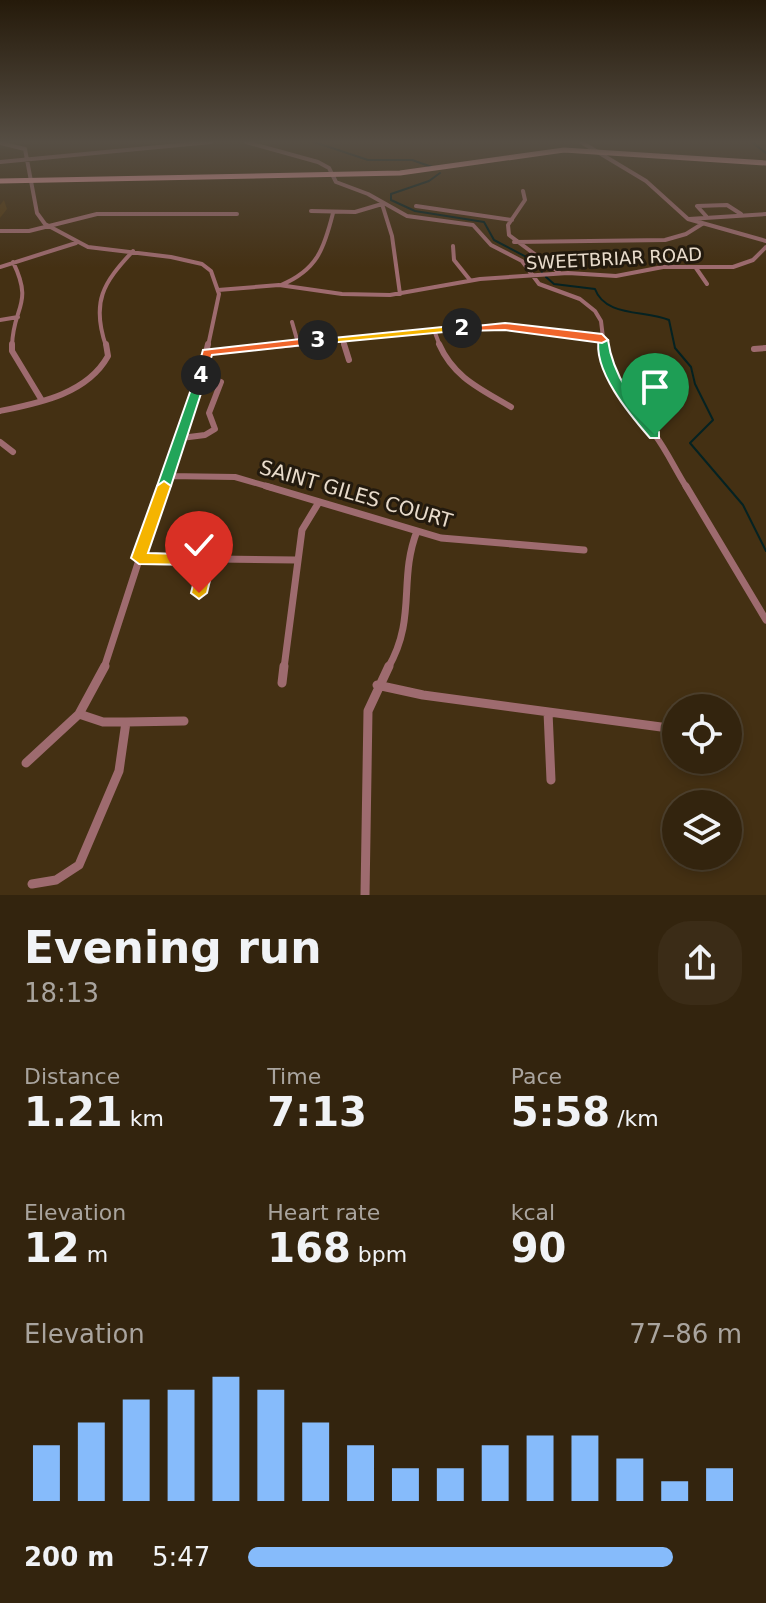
<!DOCTYPE html>
<meta charset="utf-8">
<style>
:root{--surface:#33240e;--page:#3b2c17;--text:#f1f3f6;--muted:#a9a49e;--line:#4e412e;--accent:#86bbfb}
body{margin:0;font-family:"DejaVu Sans",sans-serif;background:var(--page);color:var(--text);height:100vh;display:flex;flex-direction:column;font-size:30px;white-space:nowrap}
*{box-sizing:border-box;margin:0}
p{font-size:26px;color:var(--muted)}
.icon{flex:none;width:44px;height:44px;fill:none;stroke:currentColor;stroke-width:2;stroke-linecap:round;stroke-linejoin:round}
.map{position:relative;height:895px;overflow:hidden}
.details{display:flex;flex-direction:column;background:var(--surface);flex:1}
.details>*{flex:none}
.controls{position:absolute;left:662px;top:694px;display:grid;gap:16px}
.controls a{display:grid;place-items:center;width:80px;height:80px;border-radius:50%;background:var(--surface);box-shadow:0 4px 12px #0003,0 0 0 2px var(--line);font-size:40px}
.pin{position:absolute;display:grid;place-items:center;width:68px;height:68px;color:#fff;margin:-82px -34px;border-radius:50% 50% 50% 0;rotate:-45deg;box-shadow:0 0 8px #0007}
.pin .icon{rotate:45deg}
.km{position:absolute;width:40px;height:40px;margin:-20px;border-radius:50%;background:#222;color:#fff;font-size:22px;line-height:40px;text-align:center}
.round{display:grid;place-items:center;flex:none;width:84px;height:84px;border-radius:32px;background:var(--page)}
.overview{display:flex;align-items:center;justify-content:space-between;height:136px;padding:0 24px}
h1{font-size:44px;font-weight:700;line-height:60px}
.figures{display:grid;grid-template-columns:repeat(3,1fr);gap:12px;height:136px;padding:8px 24px}
.figures div{display:grid;align-content:center}
.figures b{font-size:40px;font-weight:700}
.figures small{font-size:22px;font-weight:400}
.figures p{font-size:22px}
.chart{height:224px;padding:16px 24px}
.chart p{display:flex;justify-content:space-between}
.chart svg{width:100%;height:144px;margin-top:8px;stroke:var(--accent);stroke-width:6}
ul{padding:0 24px;list-style:none;font-size:26px}
li{display:grid;grid-template-columns:128px 96px 1fr;align-items:center;height:60px}
li i{height:20px;border-radius:10px;background:var(--accent)}
.map>svg:first-child{display:block}
.lines{fill:none;stroke-linecap:round;stroke-linejoin:round}
.stream{stroke:#052222;stroke-width:2}
.minor-far3{stroke:#9e6b6f;stroke-width:4}
.minor-far2{stroke:#9e6b6f;stroke-width:6}
.minor-far1{stroke:#9e6b6f;stroke-width:7}
.minor{stroke:#9e6b6f;stroke-width:9}
.major{stroke:#faa6ae;stroke-width:5}
.shaded-wall{fill:#543a12}
.split-1{fill:#22a559;stroke:#fff;stroke-width:2}
.split-2{fill:#f0652b;stroke:#fff;stroke-width:2}
.split-3{fill:#f5b400;stroke:#fff;stroke-width:2}
.split-4{fill:#f0652b;stroke:#fff;stroke-width:2}
.split-5{fill:#22a559;stroke:#fff;stroke-width:2}
.split-6{fill:#f5b400;stroke:#fff;stroke-width:2}
.labels{text-anchor:middle;stroke-width:6;stroke-linejoin:round;paint-order:stroke}
.far-street-label{font-size:18px;fill:#e8dbcb;stroke:#231a0e}
.street-label{font-size:20px;fill:#e8dbcb;stroke:#231a0e}
</style>
<div class="map">
<svg width="766" height="895" viewBox="0 0 766 895">
<rect width="100%" height="100%" fill="#443013"/>
<g class="lines">
<path class="stream" d="M314,142L368,160H412L432,167
M752,142L766,153
M440,173L429,181L391,194V200L415,211L484,222L494,240L536,262L542,272
M546,277L554,284L595,289C605,317 645,310 669,320L675,348L691,367L695,384L713,420L690,443L743,505L766,551"/>
<path class="minor-far3" d="M246,142L318,162L329,168L336,182L368,194L407,216L473,225L491,245L522,261L539,284L580,299L595,311L601,321L604,346
M581,142L646,181L688,219L766,241
M0,143L25,149L37,213L45,224L88,247L171,257L202,264L211,271L219,294L208,346
M0,162L211,142
M523,191L525,200L508,225L509,235L560,273
M416,206L512,220
M311,211L355,212L382,204L392,236L400,294
M706,216L697,206L727,205L741,214
M689,219L766,214
M0,231H29L97,214H237
M514,242L665,240L686,234L702,224
M453,246L454,260L470,280
M0,267L76,243
M696,268L707,284
M281,285C317,270 324,249 333,213
M218,290L279,285L342,294L390,295L480,279L568,273L616,276L663,267H733L753,260L766,247
M0,320L18,317
M292,322L298,343
M434,330L440,346
M342,339L344,346
M12,346C13,306 34,305 13,262
M106,346C91,302 103,283 133,251
M276,346L489,326L602,337"/>
<path class="minor-far2" d="M12,344V351L41,399
M344,344L349,360
M439,344C454,378 481,389 511,407
M604,344C608,381 634,406 655,435C667,451 676,471 687,488
M754,349L766,348
M207,352L297,344
M0,411C39,403 87,394 108,356L106,344
M181,438L205,435L215,429L209,413L221,382L201,375
M0,442L13,452
M168,476L235,477L273,488
M162,488L200,380L208,344"/>
<path class="minor-far1" d="M266,486L441,538L584,550
M686,486L766,620
M139,558L296,560
M199,593L207,559
M104,668L163,486
M284,668L302,530L319,502
M388,668C417,618 398,580 417,531"/>
<path class="minor" d="M282,683L284,666
M377,685L423,695L676,729
M548,712L551,780
M126,722L184,721
M26,763L79,714L105,666
M32,884L56,880L79,865L119,771L126,722H103L79,714
M365,895L368,711L389,666"/>
<path class="major" d="M0,181L400,173L564,150L766,163"/>
</g>
<path class="shaded-wall" d="M4,200L7,209L0,218V205Z"/>
<linearGradient id="sky" x2="0" y2="1"><stop stop-color="#251a0a"/><stop offset="0.53" stop-color="#564e44"/><stop offset="1" stop-color="#564e44" stop-opacity="0"/></linearGradient>
<rect width="766" height="268" fill="url(#sky)"/>
<path class="split-1" d="M599,338L608,340C613,377 636,405 659,432V438H650C630,415 592,370 599,338Z"/>
<path class="split-2" d="M505,323L602,334L608,340L602,343L505,330L462,331L457,328Z"/>
<path class="split-3" d="M462,325L466,330L318,344L313,340Z"/>
<path class="split-4" d="M318,337L322,343L212,355L205,377L196,375L203,350Z"/>
<path class="split-5" d="M201,371L207,375L171,486L159,489L157,486L196,375Z"/>
<path class="split-6" d="M164,481L171,486L148,553L213,555L215,559L207,593L199,599L191,593L198,565L139,564L131,558L157,486Z"/>
<g class="labels">
<g class="far-street-label">
<text transform="translate(614 259) rotate(-3)" y="6">SWEETBRIAR ROAD</text>
</g>
<g class="street-label">
<text transform="translate(356 494) rotate(16)" y="7">SAINT GILES COURT</text>
</g>
</g>
</svg>
<div class="controls">
<a><svg class="icon" aria-label="locate" viewBox="0 0 24 24"><circle cx="12" cy="12" r="6"/><path d="M12 2v4M12 18v4M2 12h4M18 12h4"/></svg></a>
<a><svg class="icon" aria-label="layers" viewBox="0 0 24 24"><path d="M12 4l9 5-9 5-9-5zM3 14l9 5 9-5"/></svg></a>
</div>
<div class="pin" style="left:655px;top:435px;background:#1e9e55"><svg class="icon" aria-label="arrive" viewBox="0 0 24 24"><path d="M6 21V4h12l-3 4 3 4H6"/></svg></div>
<div class="pin" style="left:199px;top:593px;background:#d93025"><svg class="icon" aria-label="check" viewBox="0 0 24 24"><path d="M5 12l5 5 9-10"/></svg></div>
<b class="km" style="left:462px;top:328px">2</b>
<b class="km" style="left:318px;top:340px">3</b>
<b class="km" style="left:201px;top:375px">4</b>
</div>
<section class="details">
<div class="overview"><div><h1>Evening run</h1><p>18:13</p></div><a class="round"><svg class="icon" aria-label="share" viewBox="0 0 24 24"><path d="M12 15V3M7 8l5-5 5 5M5 13v7h14v-7"/></svg></a></div>
<div class="figures">
<div><p>Distance</p><b>1.21<small> km</small></b></div>
<div><p>Time</p><b>7:13</b></div>
<div><p>Pace</p><b>5:58<small> /km</small></b></div>
</div>
<div class="figures">
<div><p>Elevation</p><b>12<small> m</small></b></div>
<div><p>Heart rate</p><b>168<small> bpm</small></b></div>
<div><p>kcal</p><b>90</b></div>
</div>
<div class="chart"><p><span>Elevation</span>77–86 m</p>
<svg viewBox="0 0 160 44" preserveAspectRatio="none"><path d="M5 44V27M15 44V20M25 44V13M35 44V10M45 44V6M55 44V10M65 44V20M75 44V27M85 44V34M95 44V34M105 44V27M115 44V24M125 44V24M135 44V31M145 44V38M155 44V34"/></svg>
</div>
<ul>
<li><b>200 m</b>5:47<i style="width:86%"></i></li>
</ul>
</section>
